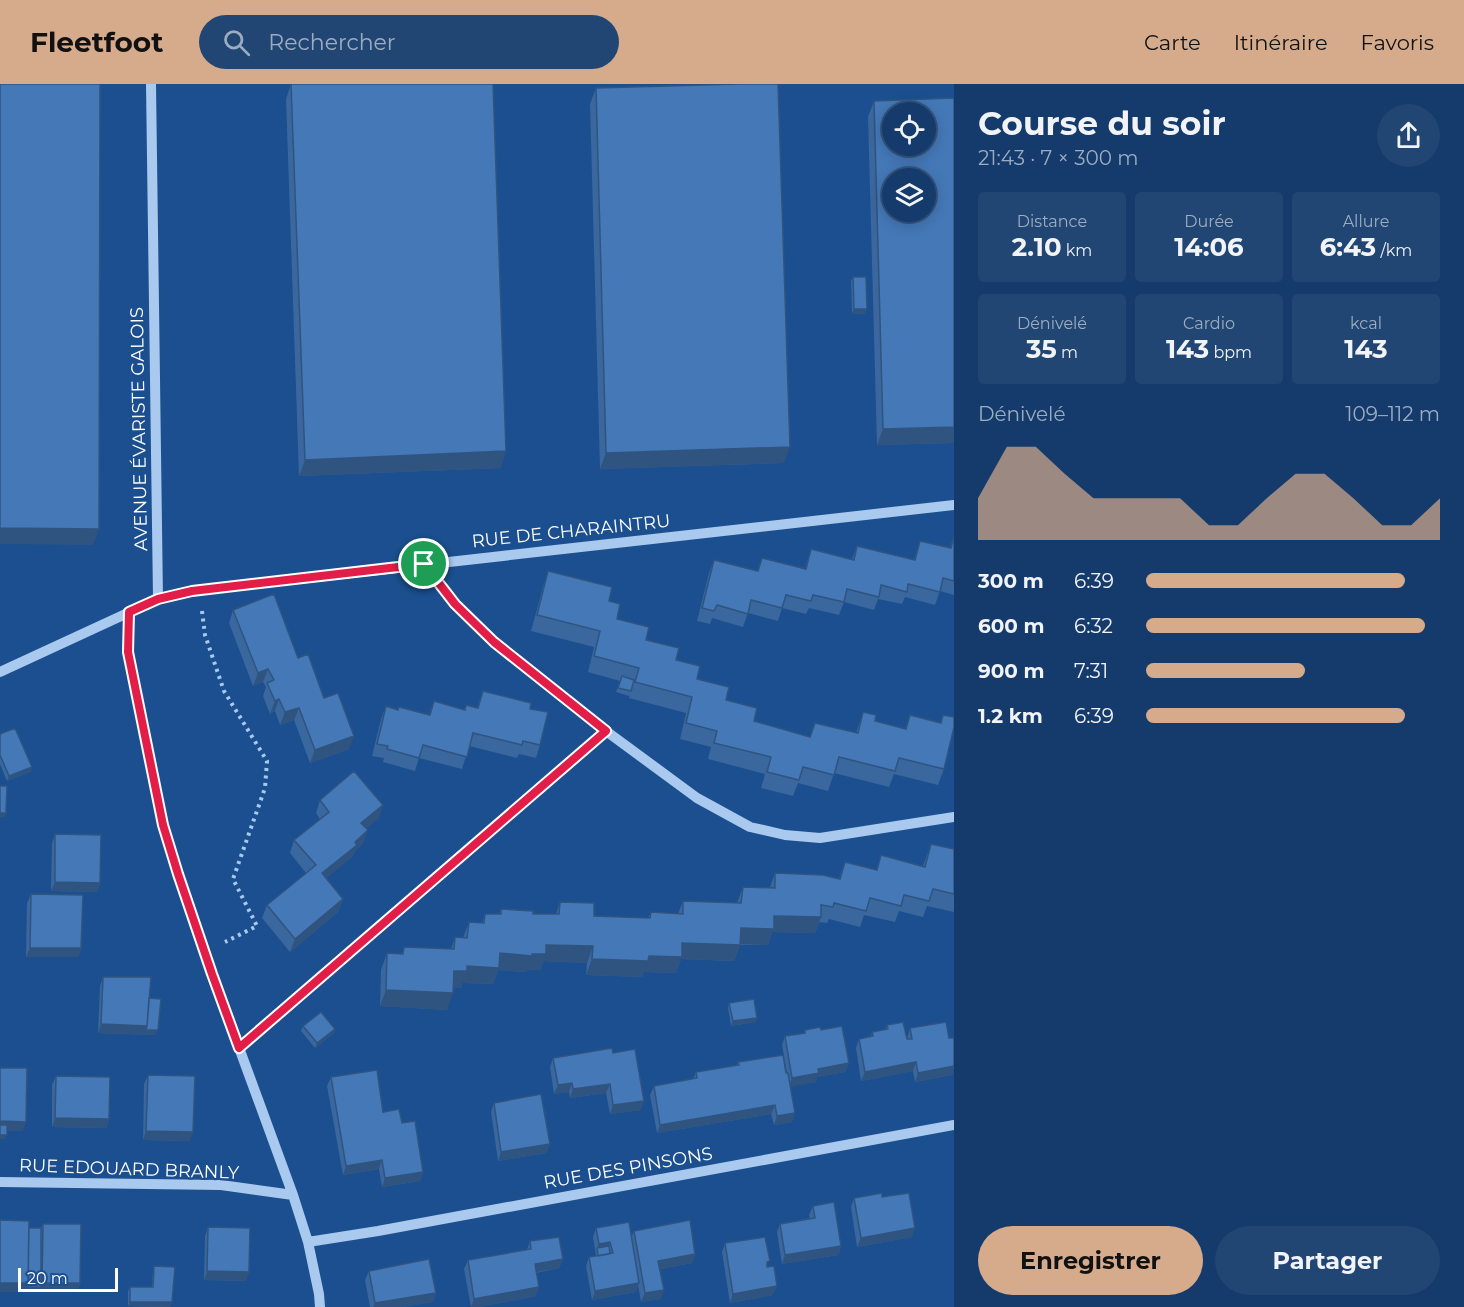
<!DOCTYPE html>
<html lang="fr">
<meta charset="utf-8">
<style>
:root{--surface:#143b6b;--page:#214673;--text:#f1f3f6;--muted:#9dadc1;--line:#33557e;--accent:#d6ab8b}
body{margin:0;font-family:Montserrat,sans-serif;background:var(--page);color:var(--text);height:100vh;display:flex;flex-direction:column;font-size:22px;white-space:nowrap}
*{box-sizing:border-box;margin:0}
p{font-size:20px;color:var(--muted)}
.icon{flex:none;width:33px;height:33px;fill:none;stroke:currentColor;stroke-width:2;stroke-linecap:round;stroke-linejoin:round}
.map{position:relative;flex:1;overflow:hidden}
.sheet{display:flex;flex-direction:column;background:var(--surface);width:510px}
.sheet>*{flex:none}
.buttons{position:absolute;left:882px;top:18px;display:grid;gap:12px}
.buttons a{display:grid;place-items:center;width:54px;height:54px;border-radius:50%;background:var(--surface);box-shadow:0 3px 15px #0003,0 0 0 2px var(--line);font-size:30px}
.scale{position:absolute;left:18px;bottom:15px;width:100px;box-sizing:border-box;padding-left:6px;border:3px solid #fff;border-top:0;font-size:16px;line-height:21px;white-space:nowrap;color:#fff;-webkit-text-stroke:4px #1b4f8f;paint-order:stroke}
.pin{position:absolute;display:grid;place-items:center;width:51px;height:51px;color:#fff;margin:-26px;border:3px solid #fff;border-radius:50%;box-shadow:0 2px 6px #0007}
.round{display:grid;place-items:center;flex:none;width:63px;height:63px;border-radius:32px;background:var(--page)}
.summary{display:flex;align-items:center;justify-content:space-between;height:102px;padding:0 24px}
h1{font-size:33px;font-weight:700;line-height:45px}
.figures{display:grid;grid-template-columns:repeat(3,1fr);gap:9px;height:102px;padding:6px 24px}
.figures div{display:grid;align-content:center;border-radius:6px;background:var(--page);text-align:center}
.figures b{font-size:26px;font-weight:700}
.figures small{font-size:16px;font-weight:400}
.figures p{font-size:16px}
.chart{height:168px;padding:12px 24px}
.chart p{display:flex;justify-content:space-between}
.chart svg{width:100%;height:108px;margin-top:6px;fill:var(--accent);opacity:.7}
.button{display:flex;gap:12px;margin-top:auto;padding:12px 24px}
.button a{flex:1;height:69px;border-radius:36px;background:var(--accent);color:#111;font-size:24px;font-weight:700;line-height:69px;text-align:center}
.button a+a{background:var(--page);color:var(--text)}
ul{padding:0 24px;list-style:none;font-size:20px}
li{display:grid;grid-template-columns:96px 72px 1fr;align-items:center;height:45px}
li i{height:15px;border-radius:8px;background:var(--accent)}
header{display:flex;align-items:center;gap:36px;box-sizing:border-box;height:84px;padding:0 30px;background:var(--accent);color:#111}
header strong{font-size:28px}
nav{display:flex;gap:33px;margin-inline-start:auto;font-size:21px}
.search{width:420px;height:54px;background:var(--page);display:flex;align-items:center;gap:15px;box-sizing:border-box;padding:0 21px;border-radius:33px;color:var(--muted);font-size:22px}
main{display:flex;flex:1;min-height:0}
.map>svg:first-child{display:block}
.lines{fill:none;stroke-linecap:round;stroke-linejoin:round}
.path{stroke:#a9c9ee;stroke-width:4;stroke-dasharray:3 4.5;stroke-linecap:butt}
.minor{stroke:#a9c9ee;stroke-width:10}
.wall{fill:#3a679d}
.shaded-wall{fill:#305480}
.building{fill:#4478b7;stroke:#305480;stroke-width:1.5;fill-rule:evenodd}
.route-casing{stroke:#fff;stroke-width:12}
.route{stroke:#e11d48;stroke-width:8}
.labels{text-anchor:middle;stroke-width:4.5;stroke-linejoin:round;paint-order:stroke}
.street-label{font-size:18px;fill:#fff;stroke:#1b4f8f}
</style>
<header>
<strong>Fleetfoot</strong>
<div class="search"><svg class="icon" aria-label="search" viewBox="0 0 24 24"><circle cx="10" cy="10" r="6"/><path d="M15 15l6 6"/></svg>Rechercher</div>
<nav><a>Carte</a><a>Itinéraire</a><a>Favoris</a></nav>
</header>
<main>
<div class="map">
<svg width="954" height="1223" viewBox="0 0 954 1223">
<rect width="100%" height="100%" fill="#1b4f8f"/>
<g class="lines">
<path class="path" d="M202,527L205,551L224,607L267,677L265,704L233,795L257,842L225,858"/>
<path class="minor" d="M151,0L158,515
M424,480L455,520L494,558L606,647L697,714L750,743L785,751L820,754L954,733
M129,528L128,568L163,741L178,790L212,890L293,1111L308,1158L319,1210L320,1223
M0,588L158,515L192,507L954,421
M239,964L606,647
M0,1098L221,1101L293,1111
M308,1158L378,1147L954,1041"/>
</g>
<path class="wall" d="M291,0H493L501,384L299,392L286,15Z
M596,4L784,379L600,385L590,20Z
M954,14V359L877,361L868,33L874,17Z
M853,193L865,230L852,229L851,197Z
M954,452V511L940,507L935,521L905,513L902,520L878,515L874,526L844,518L839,531L809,524L806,530L782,524L778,537L748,529L743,543L712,534L710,540L697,537L709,489L714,476L757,487L762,474L805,484L811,465L852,475L857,462L914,476L920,457L950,464Z
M548,487L609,517L617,535L646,556L676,576L697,595L754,637L810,653L815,639L856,649L863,628L875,637L905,645L910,631L940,639L943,631L944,685L938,701L894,690L889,703L834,689L828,707L798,699L793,712L761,704L765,690L708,675L711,663L680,655L686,629L629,614L630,610L629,612L616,608L620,597L588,588L594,563L531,547L543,503Z
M233,526L324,614L349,665L310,679L294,636L280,641L275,627L270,630L263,612L266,603L263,598L253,602L229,539Z
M483,607L530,625L540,661L536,674L519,670L517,674L469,662L462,685L419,674L415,687L383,678L384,674L372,672L381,635L386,622L398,626L429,630L434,617L464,626L466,621L477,624Z
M0,650L32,683L30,688L7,697L0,680Z
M320,716L379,734L366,744L363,759L355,767L352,773L326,794L343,815L338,828L290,868L262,834L267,821L306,789L290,769L294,756L320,735L316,729Z
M55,750L100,799L97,808L51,807L52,759Z
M931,760L954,765V828L927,822L923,833L899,827L895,838L864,831L860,843L829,835L827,839L819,838L815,849L772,848L768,861H740L734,877L681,875L676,889L644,888L642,893L586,891L587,879L543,877L540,886H527L526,888L498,886L493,900L462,899L461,904L453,903L447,926L380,922L381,886L387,869L402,870L404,863L451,865L455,853L463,854L469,838L482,839L485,830H499L501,825L533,830H556L560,818L594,832L648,834L651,828L678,830L683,817L737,819L743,803H770L775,789L839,794L845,778L876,786L881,771L923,782Z
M31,810L81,864L78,873H26L27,819Z
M103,893L149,914L156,951L98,949L100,902Z
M729,919L757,934L755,938L731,942L728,924Z
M887,941L907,955L910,944L954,982L952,991L915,998L913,987L861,997L856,964L859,955L871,952L872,948L885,946Z
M303,942L335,945L334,949L315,964L301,947Z
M805,946H821L849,979L845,988L817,993L816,998L790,1002L792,1038L774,1041L771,1030L657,1049L650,1011L654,1002L693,995L696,988L737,981L738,978L787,989L782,961L785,952L804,949Z
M613,969L641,1026L610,1030L606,1009L570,1014L569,1008L554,1010L550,983L553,974Z
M148,991L190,1057L143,1056L144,1000Z
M56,992L109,1035L106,1044L52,1043V1001Z
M331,993L383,1028L402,1039L423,1088L420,1097L382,1103L379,1085L343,1091L327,1002Z
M494,1019L550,1060L546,1069L498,1077L491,1028Z
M882,1113L912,1153L857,1163L851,1123L854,1114Z
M813,1122L841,1162L838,1171L782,1180L777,1148L780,1140L810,1134L809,1131Z
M43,1140L80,1199L77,1208H0L29,1144H41Z
M208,1143L246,1197L204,1196L205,1152Z
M596,1144L631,1154L634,1147L695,1170L692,1179L660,1185L661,1215L641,1218L638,1201L636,1208L592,1216L586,1182L589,1173L596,1172L593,1153Z
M530,1157L563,1175L559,1184L536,1189V1212L479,1223H471L464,1185L468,1176L527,1166Z
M725,1159L768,1182L773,1211L730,1219L722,1168Z
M154,1182L172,1218L170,1223L128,1222V1207L130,1203H152L153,1186Z
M369,1187L436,1209L433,1218L402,1223H370L365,1196Z"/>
<path class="shaded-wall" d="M854,225H867L865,230L852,229Z
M954,343V359L877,361L883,345Z
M790,363L784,379L600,385L606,369Z
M506,367L501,384L299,392L305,376Z
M0,444L99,445L93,461L0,460Z
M268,585L263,598L253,602L258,589Z
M279,615L275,627L270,630L275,617Z
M299,624L294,636L280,641L285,628Z
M354,652L349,665L310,679L315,666Z
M32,683L30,688L7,697L9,692Z
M383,721L379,734L357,752L361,739Z
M0,729H6L5,733H0Z
M368,746L363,759L355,767L352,773L317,802L322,789Z
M55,798L100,799L97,808L51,807Z
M343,815L338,828L290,868L295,855Z
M774,832L821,833L815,849L772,848L768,861L735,860L741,844Z
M682,859L740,861L734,877L681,875L676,889L644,888L642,893L586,891L592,875Z
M546,861L593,862L587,879L543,877L540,886H527L526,888L498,886L493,900L462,899L461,904L448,903L454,887L500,869L532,870Z
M30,864H81L78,873H26Z
M386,906L453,909L447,926L380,922Z
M757,934L755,938L731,942L733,937Z
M101,940L147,942L158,946L156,951L98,949Z
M335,945L334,949L315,964L317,959Z
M916,978L913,987L861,997L865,988Z
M849,979L845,988L817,993L816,998L789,1003L792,994L818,985Z
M954,982L952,991L915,998L918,989Z
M572,999L569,1008L554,1010L558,1001Z
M610,1000L606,1009L570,1014L573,1005Z
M644,1017L641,1026L610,1030L613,1021Z
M775,1021L771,1030L657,1049L660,1041Z
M795,1029L792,1038L774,1041L777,1032Z
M55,1034L109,1035L106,1044L52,1043Z
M0,1037L26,1038L23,1047H0Z
M146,1047L193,1048L190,1057L143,1056Z
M0,1051H7L5,1055H0Z
M550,1060L546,1069L498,1077L501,1068Z
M382,1076L379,1085L343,1091L346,1082Z
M423,1088L420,1097L382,1103L385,1094Z
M915,1144L912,1153L857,1163L861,1154Z
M610,1158L607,1167L597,1164L599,1160Z
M841,1162L838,1171L782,1180L785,1171Z
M695,1170L692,1179L655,1186L658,1177Z
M563,1175L559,1184L531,1189L535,1180Z
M207,1187L249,1188L246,1197L204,1196Z
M0,1199H28L41,1203L42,1199H80L77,1208H0Z
M639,1199L636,1208L592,1216L595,1207Z
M777,1202L773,1211L730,1219L733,1210Z
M539,1203L536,1212L479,1223H471L474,1215Z
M664,1206L661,1215L641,1218L645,1209Z
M436,1209L433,1218L402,1223H373L375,1219Z
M130,1218H172L170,1223L128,1222Z"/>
<path class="building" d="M0,0H100L99,445L0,444Z
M291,0H493L506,367L305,376Z
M739,0H778L790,363L606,369L596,4Z
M954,14V343L883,345L874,17ZM892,28H926V62H892ZM892,94H926V128H892Z
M853,193H866L867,225H854Z
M954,452V497L943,494L940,508L908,500L907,508L881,501L879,513L847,505L844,518L813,511L811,517L786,511L782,524L751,516L748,530L717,521L714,527L702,524L714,476L758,487L762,474L806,485L811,465L854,476L857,462L915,476L920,457L951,464Z
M548,487L612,503L609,517L620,520L617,535L649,543L646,556L679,564L676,576L700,582L697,595L729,603L726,616L757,624L754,637L810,653L815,639L858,649L863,628L876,631L875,637L906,645L910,631L941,639L943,631L954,633V643L944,685L899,674L895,687L839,673L834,691L803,683L799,696L767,688L771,673L714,659L717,647L686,639L692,613L635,598L639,584L594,572L600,547L537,531Z
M274,510L298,574L308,570L324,614L338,609L354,652L315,666L299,624L285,628L279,615L275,617L267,599L274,596L268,585L258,589L233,526Z
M622,592L634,596L631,607L618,604Z
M483,607L531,619L530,625L548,628L540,661L523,657L522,661L473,649L467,673L423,661L419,674L387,665L388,662L377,660L386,622L398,626L399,623L430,631L434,617L465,626L466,621L478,624Z
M15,644L32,683L9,692L0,671V650Z
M354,687L383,721L361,739L368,746L355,758L357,761L322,789L343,815L295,855L267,821L316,781L294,756L329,728L320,716Z
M0,702H7L6,729H0Z
M55,750L101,751L100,799L55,798Z
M931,760L954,765V810L933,805L929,817L904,811L901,822L870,814L866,827L834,819L833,823L821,821V833L774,832V845L741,844L740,861L682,859V873L649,872L648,877L592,875L593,862L546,861V870H532V872L500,869L499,884L467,882V887H454L453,909L386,906L387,869L403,870L404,863L454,865L455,853L467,854L469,838L484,839L485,830H501V825L533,827V830H559L560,818L594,819V832L650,834L651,828L683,830V817L741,819L743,803L775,804V789L823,791L840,795L845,778L877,786L881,771L925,783Z
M31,810L83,811L81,864H30Z
M103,893H151L147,942L101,940Z
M149,914L161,915L158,946H146L147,942Z
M754,915L757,934L733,937L729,919Z
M321,928L335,945L317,959L303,942Z
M903,938L907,955H912L910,944L946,938L949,954H954V982L918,989L916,978L865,988L859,955L873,952L872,948L888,945L887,941Z
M842,942L849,979L818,985L819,989L792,994L785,952L805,949V946L820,943L821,946Z
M612,964L613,969L635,965L644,1017L613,1021L610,1000L573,1005L572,999L558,1001L553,974Z
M783,971L786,989H788L795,1029L777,1032L775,1021L660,1041L654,1002L697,994L696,988L739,981L738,978Z
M0,984H27L26,1038L0,1037Z
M377,986L383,1028L399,1025L402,1039L415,1037L423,1088L385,1094L382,1076L346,1082L331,993Z
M148,991L195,992L193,1048L146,1047Z
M56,992L110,993L109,1035L55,1034Z
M541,1010L550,1060L501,1068L494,1019Z
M0,1041H7V1051H0Z
M882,1109V1113L909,1109L915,1144L861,1154L854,1114Z
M834,1118L841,1162L785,1171L780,1140L815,1134L813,1122Z
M0,1136L29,1137L28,1199H0Z
M690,1136L695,1170L658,1177L664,1206L645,1209L634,1147Z
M629,1138L639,1199L595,1207L589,1173L613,1169L610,1158L599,1160L596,1144Z
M43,1140H81L80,1199H42Z
M208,1143L250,1144L249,1188L207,1187Z
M29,1144H41V1203H26L28,1199Z
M559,1153L563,1175L535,1180L539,1203L474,1215L468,1176L531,1165L530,1157Z
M765,1153L770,1177L767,1178V1183L774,1182L777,1202L733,1210L725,1159Z
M609,1162L610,1170L598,1172L597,1164Z
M429,1175L436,1209L375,1219L369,1187Z
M154,1182L175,1183L172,1218H130V1203H153Z"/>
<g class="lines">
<defs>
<path id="route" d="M424,480L455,520L494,558L606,647L239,964L212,890L178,790L163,741L128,568L129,528L158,515L192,507Z"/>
</defs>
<use href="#route" class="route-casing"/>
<use href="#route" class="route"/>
</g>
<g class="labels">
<g class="street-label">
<text transform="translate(139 345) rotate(-91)" y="6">AVENUE ÉVARISTE GALOIS</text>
<text transform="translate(571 447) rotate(-6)" y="6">RUE DE CHARAINTRU</text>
<text transform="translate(628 1084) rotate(-10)" y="6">RUE DES PINSONS</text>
<text transform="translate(129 1085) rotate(2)" y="6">RUE EDOUARD BRANLY</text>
</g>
</g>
</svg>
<div class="buttons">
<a><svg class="icon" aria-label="locate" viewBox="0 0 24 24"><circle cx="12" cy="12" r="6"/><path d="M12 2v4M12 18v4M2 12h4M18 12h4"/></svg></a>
<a><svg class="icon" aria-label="layers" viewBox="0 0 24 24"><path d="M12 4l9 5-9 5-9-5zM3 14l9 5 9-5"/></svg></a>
</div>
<div class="scale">20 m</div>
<div class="pin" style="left:424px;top:480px;background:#1e9e55"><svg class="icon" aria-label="arrive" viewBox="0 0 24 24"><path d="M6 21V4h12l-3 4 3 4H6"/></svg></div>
</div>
<section class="sheet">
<div class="summary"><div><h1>Course du soir</h1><p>21:43 · 7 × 300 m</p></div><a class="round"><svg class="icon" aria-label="share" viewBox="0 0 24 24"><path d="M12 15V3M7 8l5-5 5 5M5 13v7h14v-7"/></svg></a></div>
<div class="figures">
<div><p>Distance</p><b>2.10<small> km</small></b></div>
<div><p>Durée</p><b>14:06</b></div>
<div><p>Allure</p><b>6:43<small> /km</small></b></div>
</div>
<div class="figures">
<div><p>Dénivelé</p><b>35<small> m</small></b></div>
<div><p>Cardio</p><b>143<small> bpm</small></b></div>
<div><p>kcal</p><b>143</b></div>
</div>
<div class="chart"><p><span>Dénivelé</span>109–112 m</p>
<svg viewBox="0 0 160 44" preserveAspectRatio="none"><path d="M0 44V27L10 6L20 6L30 17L40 27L50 27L60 27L70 27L80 38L90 38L100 27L110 17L120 17L130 27L140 38L150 38L160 27V44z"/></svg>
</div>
<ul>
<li><b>300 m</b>6:39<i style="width:88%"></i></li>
<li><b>600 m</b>6:32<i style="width:95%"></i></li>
<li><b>900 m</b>7:31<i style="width:54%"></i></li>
<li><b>1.2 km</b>6:39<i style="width:88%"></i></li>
</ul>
<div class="button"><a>Enregistrer</a><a>Partager</a></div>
</section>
</main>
